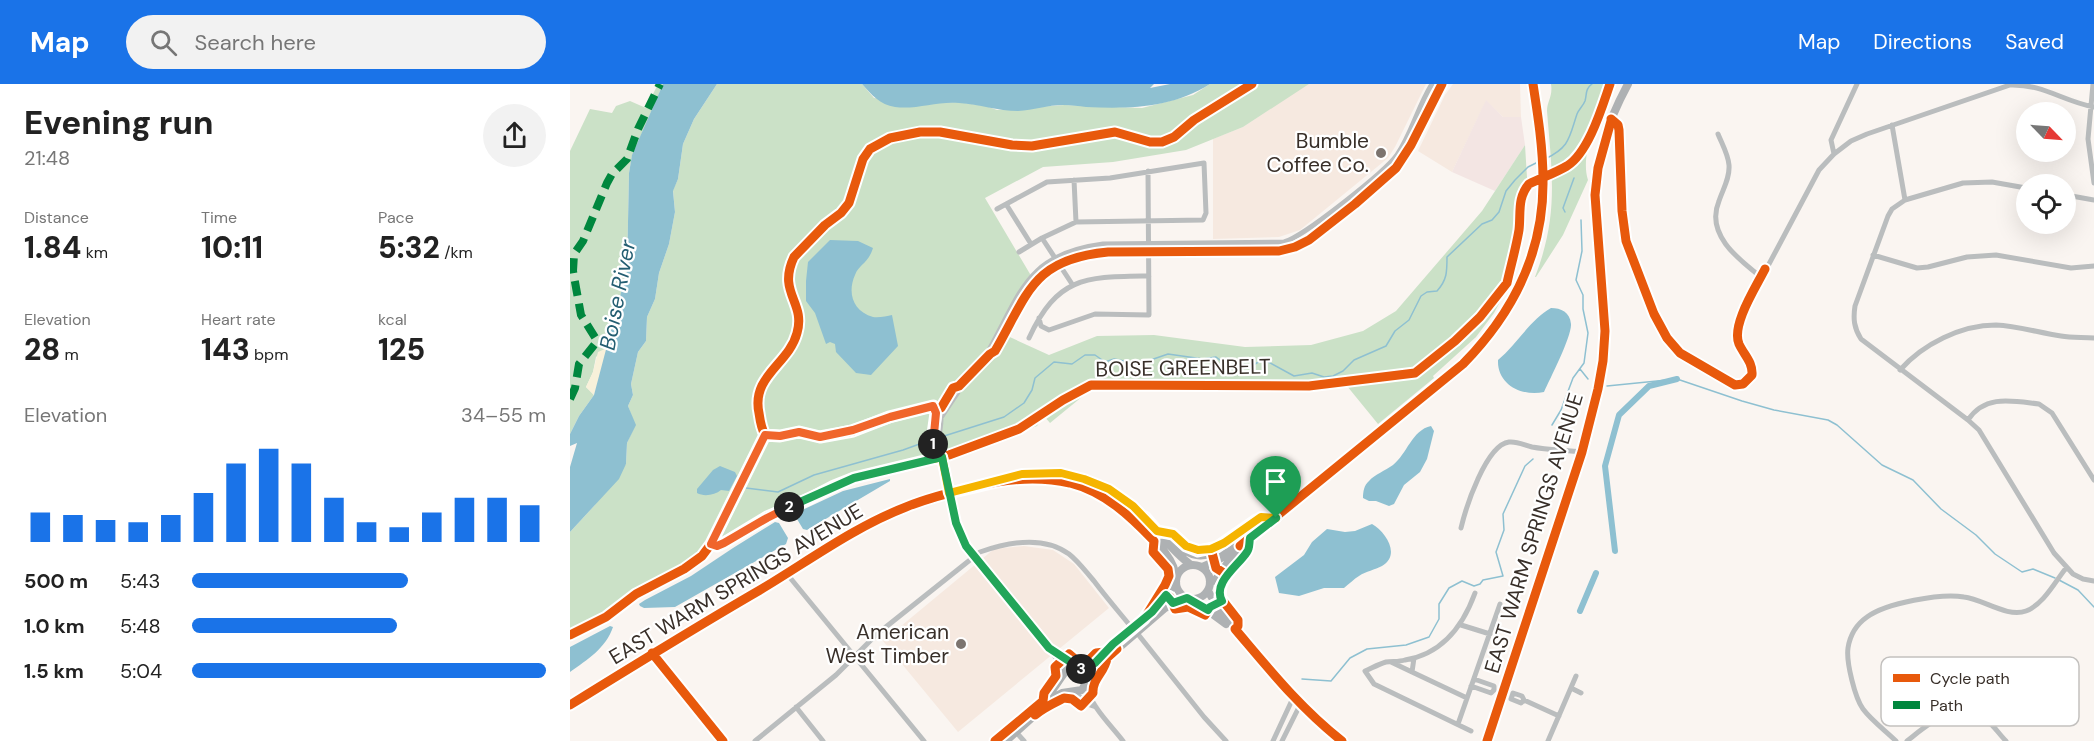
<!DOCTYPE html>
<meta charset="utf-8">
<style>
:root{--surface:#fff;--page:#f2f2f2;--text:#222;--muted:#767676;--accent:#1a73e8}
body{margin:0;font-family:"DM Sans",sans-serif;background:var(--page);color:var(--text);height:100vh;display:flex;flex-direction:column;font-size:22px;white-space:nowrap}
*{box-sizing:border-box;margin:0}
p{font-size:20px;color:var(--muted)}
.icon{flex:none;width:33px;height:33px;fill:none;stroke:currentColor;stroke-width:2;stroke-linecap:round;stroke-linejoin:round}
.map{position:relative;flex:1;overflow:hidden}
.drawer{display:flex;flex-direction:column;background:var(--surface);width:570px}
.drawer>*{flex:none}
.needle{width:39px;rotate:115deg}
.fabs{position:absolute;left:1446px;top:18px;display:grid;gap:12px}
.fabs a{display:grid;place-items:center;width:60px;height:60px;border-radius:50%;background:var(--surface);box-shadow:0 6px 24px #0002;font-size:30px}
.pin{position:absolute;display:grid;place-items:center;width:51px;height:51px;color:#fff;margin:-62px -26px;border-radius:50% 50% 50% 0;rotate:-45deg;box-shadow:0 0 6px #0007}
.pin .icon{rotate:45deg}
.km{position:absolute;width:30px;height:30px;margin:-15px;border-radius:50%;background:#222;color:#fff;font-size:16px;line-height:30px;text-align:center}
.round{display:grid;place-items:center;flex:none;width:63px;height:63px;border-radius:32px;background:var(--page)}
.summary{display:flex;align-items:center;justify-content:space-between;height:102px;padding:0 24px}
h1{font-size:33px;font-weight:800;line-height:45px}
.figures{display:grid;grid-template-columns:repeat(3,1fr);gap:9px;height:102px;padding:6px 24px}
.figures div{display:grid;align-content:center}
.figures b{font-size:30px;font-weight:800}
.figures small{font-size:16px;font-weight:400}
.figures p{font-size:16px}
.chart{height:168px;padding:12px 24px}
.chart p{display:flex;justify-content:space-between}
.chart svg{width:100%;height:108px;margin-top:6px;stroke:var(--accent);stroke-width:6}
ul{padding:0 24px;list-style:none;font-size:20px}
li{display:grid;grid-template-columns:96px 72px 1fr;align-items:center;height:45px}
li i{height:15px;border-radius:8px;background:var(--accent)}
header{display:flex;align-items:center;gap:36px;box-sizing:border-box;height:84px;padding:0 30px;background:var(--accent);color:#fff}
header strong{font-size:28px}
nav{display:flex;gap:33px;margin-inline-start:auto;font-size:21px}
.search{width:420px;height:54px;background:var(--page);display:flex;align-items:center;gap:15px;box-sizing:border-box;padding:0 21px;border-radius:33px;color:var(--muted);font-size:22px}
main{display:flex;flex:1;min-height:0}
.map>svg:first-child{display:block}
.built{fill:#f6e9e0}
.education{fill:#f3e5e3}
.green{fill:#cbe1c7}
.sand{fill:#f8f1da}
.water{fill:#8ec0d1}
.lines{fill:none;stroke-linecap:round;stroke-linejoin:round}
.stream{stroke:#8ec0d1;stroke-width:1.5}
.canal{stroke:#8ec0d1;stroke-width:6}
.street{stroke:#babdbe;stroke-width:5}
.secondary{stroke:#aeb1b3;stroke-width:8}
.quiet{stroke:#00873e;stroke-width:8;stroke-dasharray:15 8;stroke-linecap:butt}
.cycleway-casing{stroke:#fff;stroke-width:13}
.cycleway{stroke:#e8590c;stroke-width:9}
.split-1-casing{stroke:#fff;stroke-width:12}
.split-2-casing{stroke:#fff;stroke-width:12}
.split-3-casing{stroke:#fff;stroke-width:12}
.split-4-casing{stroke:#fff;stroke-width:12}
.split-1{stroke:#f5b400;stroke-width:8}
.split-2{stroke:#f0652b;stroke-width:8}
.split-3{stroke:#22a559;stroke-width:8}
.split-4{stroke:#22a559;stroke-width:8}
.poi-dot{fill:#7c746f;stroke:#fff;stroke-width:2}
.labels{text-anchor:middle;stroke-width:4.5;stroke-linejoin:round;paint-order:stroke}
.poi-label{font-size:21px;fill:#382f29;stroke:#fff;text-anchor:end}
.street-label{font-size:21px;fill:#382f29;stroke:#fff}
.water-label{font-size:22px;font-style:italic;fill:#245e72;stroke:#fff}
.key{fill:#fff;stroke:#c3c1bf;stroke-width:1.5}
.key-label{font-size:16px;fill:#382f29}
</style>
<header>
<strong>Map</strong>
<div class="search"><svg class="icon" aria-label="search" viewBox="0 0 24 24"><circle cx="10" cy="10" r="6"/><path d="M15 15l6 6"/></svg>Search here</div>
<nav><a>Map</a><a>Directions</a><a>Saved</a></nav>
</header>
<main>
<section class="drawer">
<div class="summary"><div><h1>Evening run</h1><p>21:48</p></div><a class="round"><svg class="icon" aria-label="share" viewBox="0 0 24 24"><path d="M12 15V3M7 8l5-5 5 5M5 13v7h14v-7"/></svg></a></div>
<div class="figures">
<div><p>Distance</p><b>1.84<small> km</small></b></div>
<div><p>Time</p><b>10:11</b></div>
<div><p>Pace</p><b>5:32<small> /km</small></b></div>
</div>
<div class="figures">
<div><p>Elevation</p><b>28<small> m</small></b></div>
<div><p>Heart rate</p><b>143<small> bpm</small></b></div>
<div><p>kcal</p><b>125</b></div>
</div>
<div class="chart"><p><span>Elevation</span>34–55 m</p>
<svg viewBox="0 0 160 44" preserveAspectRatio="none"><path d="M5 44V32M15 44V33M25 44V35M35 44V36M45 44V33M55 44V24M65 44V12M75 44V6M85 44V12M95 44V26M105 44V36M115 44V38M125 44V32M135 44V26M145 44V26M155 44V29"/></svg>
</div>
<ul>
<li><b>500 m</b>5:43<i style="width:61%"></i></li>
<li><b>1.0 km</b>5:48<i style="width:58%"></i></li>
<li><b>1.5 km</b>5:04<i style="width:100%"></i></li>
</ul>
</section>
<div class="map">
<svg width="1524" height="657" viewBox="0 0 1524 657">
<rect width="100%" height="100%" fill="#faf5f1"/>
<path class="built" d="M737,0H856L825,63L818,74L730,146L709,153L643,155V55L673,43Z
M883,0H950L951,33H933L916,17L882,88L848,67L875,11Z
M454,462L483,466L504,480L539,524L388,648L313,557L424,465Z"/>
<path class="education" d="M916,16L933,33H951L955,61L925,107L882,88Z"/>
<path class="green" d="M88,0H93L62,72L59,89L57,186L37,264L26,273L23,288L16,303L24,311L9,332L0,350V67L20,25L42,29L46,22L60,17L76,24Z
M147,0H292L304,14L366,19L387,18L416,22L427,26L494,21L572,24L623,11L640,0H739L673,43L616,66L543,78L473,83L415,114L463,195L446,216L431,249L479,271L527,252L584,251L675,263L741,261L793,247L826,227L912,127L955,61L958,110L953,120L954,143L943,194L924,229L906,253L863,292L864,294L808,340L777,302L728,306L524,303L480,339L474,332L467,342L426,357L364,370L363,375L284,394L212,426L132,472L114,485L66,510L26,539L0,551V448L24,422L56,380L57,359L65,341L58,322L63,311L61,300L68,268L76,257L77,233L85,215L89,189L99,160L105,128L103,106L108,95L113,60L124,35Z
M981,0H1040C1031,26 1009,69 1018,96L993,151L966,193H965C989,131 982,90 977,27C977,17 983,13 981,0Z"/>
<path class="sand" d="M37,264V269L24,311L16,303L23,288L28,268Z"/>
<path class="water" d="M93,0H147L124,35L113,60L108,95L103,107L105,128L99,160L89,189L85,215L77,233L76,257L68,268L61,300L63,311L58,322L66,341L57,359L56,380L49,395L0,448V383L7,359L0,362V350L9,332L24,311L57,186L59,89L62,71Z
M292,0H584L580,4L600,0H640C602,24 561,25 516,23C509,22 501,21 493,21C478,21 463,26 448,27C428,27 409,20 389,19C367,17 346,26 325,23C310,21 301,10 292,0Z
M260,156L288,157L303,164C298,180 289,180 285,191C277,209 283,227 303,233C309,234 317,232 322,231L328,262L301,291L286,289L266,268L265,260L260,258L256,260L245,229L236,217V197L238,178Z
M981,224C991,224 1000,228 1001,240C1002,252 980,295 974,308C953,313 927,301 928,276C946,261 961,235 981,224Z
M861,342L864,347L857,375L850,388L834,401L824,420L819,422L806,417H799L793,414C793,408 794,401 799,397C805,390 815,387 823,381C837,370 842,346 861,342Z
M150,382L165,388L167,392L159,407L151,406C145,411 134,413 127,409V405L143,386Z
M320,395V397L237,446L233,445L227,435L228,428L273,407Z
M205,438L209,439L218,454L216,460L105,523L74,524L70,522L69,520L75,516L121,492L163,464Z
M802,440C816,448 831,471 812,482C805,486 796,487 789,492C784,495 779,500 774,504H754L729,512L709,509L705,493L734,471L742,458L757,445L775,448L785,447Z
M40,542L43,543C36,564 17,576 0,588V563Z"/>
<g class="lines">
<path class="stream" d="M975,75C1000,63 999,54 1007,30C1009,25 1013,22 1015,17C1017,10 1015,5 1022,0
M995,128L993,124L1004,94
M1010,285L1018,295
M1037,302L1107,295L1172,317L1204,326L1258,336L1267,341L1312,381L1343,396L1371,425L1406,451L1425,470L1452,488L1463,485L1485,494
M982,341L991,326L1003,294L1014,279L1018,249L1013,225V211L1006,196L1012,167L1011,136
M371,353L434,333L454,319L462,306L465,294L484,278L502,280L515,271H525L535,278L544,275L569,280L598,270L633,275L646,273L659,283L671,280L682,282L693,275L724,292L742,289L754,293L763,292L773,287L784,276L816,262L825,247L839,236L851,212L857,208L867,207C877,196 877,188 877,173L912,140L922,136L929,128L936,107L945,96L958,83L970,77
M176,404L208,408L244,391L333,366L366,354
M1489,496L1508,506L1524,523
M732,595L761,597L780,574L797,565L836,561L859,553L869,535V520L879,504L892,497L904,502L910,500L913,496L933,492L926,468L934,446L933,430L955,382L963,375"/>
<path class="canal" d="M1045,467L1035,382L1049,331L1079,302L1107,295
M1010,527L1026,489"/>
<path class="street" d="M1523,0L1518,55L1524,99
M1041,35L1048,41L1049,46L1052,127L1056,157L1084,230L1097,254L1110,269L1161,300C1167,302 1173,302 1178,297C1192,283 1170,269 1168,255C1166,245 1170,236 1174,227L1249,86L1264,70L1281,57L1297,50L1440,1C1474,0 1492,17 1524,23
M1322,41L1335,116
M1148,50C1152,60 1158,70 1159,81C1160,94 1153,105 1149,117C1135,150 1168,175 1191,193
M1264,70L1261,56L1287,0
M504,96L506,138
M1456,104L1422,98L1393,99L1335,116L1322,125L1318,132L1285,222C1283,235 1284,244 1291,255L1398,336L1409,346L1484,469L1503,490L1513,495L1524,497
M1496,111L1524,116
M436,120L461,160
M427,125L477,98L540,94L634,79L636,129L633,136L506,138L472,154L449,168
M472,154L502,200
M1303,171L1347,184L1358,183L1397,173L1426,171L1501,184L1524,182
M469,234L471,242L479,246L525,230L579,231L578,87
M459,254C488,191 517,193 579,192
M420,270V264C452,206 458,170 533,160L714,158C733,153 815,88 827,71C842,49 848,22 862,0
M1330,286C1353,260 1391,241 1426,241C1448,242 1470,249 1491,252C1502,254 1513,253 1524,254
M372,332L388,308L389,302
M1398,336C1415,310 1443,317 1469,320L1482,329L1524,396
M891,444C896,423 916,361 939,358C947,357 954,361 962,363C978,366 996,366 1012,368
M217,490L354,657
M891,541L920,550
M567,549L634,633L656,657
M481,566L505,582
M82,569L153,657
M821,578L842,588L844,574
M842,588L897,614
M493,592L490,579L396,462C381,433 372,389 369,356C369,347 373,336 370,328C373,318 379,305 389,302L420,270L425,267C458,210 462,175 538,168L709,167L725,163L739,156L785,120L826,84L841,61L872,0
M517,600C518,620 541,641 553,657
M901,602L921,609L924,606V602L904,595
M1001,604L1011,609
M504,608L520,621L526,623
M943,609L952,612L954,616L951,619L941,615Z
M954,616L989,632
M226,623L253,657
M888,640L930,520
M445,647L454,657
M901,647L804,600L795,587C802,584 809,580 816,578C822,577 829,578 835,576C872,570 893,542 905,509
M185,657L266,591L307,550L410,468C438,458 473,451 499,470C509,478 516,488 524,497C536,513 549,528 562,544
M703,657L723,614
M712,657L730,621
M978,657L1006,592
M1326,657C1316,647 1302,637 1293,625C1285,614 1276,578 1278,564C1280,551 1287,540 1297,533C1316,519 1371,509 1394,513C1413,515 1437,534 1456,527C1473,521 1485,498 1496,484
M1337,657C1360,639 1389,612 1417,636C1424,642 1429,650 1436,657"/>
<path class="secondary" d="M440,393C493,381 543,398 579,438C593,453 604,469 621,481
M599,456C633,482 635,470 670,458
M606 498a17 17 0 1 1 34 0a17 17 0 1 1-34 0Z
M632,483C672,468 710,431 744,403C793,362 843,321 893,280C943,229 974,169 973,96C973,64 968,32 963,0
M640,499L646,495L667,466
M638,507L650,527L723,614L746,637L772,657
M622,515L656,540
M511,585L525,579L543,560L582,528L606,499
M0,621C64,581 129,542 194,503C227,483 260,460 295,442C352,413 436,383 500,399C523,405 541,417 559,432C576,446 606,473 606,495
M425,657C442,642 462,628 478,611C485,605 492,590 498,585C508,579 517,587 517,597
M436,657L486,612L492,609L512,606L517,597L537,574L595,524L603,519L617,514
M917,657L1012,368C1024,329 1036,287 1035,246C1034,202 1024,158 1025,113C1025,73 1039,35 1058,0"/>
<path class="quiet" d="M0,315L5,304L9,280L25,260L26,255L11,231L3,187L4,170L13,157L37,99L42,90L57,75L68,45L90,0"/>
<defs>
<path id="cycleway" d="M1041,35L1048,41L1049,46L1052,127L1056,157L1084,230L1097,254L1110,269L1165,301L1173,300L1182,291C1183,278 1174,271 1169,260C1161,241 1186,203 1195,185
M371,324L383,304L389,302L420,270L425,267C458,210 462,175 538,168L709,167L725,163L739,156L785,120L826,84L841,61L872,0
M195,351L210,352L229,348L250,353L283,347L319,333L363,322L366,329L363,350V375
M575,433L587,447L603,450L616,462L628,467L647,463L686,436
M141,460L195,351C191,344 190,336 189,329C181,292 219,280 227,249C236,218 207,209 224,173L255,141L271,129L279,119L293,75L300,65L320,54L350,48H370L442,61L462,62L545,48L580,58H592L604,53L624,36L682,0
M670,462L893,280C943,229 974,169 973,96C973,64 968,32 963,0
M641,465L646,484L657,491L651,502L650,513L668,536V542L665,545
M591,508L600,513L605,525L618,523L635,531L640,523L652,517
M665,545C699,585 730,624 772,657
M0,551L36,533L66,510L114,485L132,472L141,460L147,462L154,459L197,433L239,415L264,402L284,394L379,371L449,345L493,316L521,301L739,302L845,289L885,257L910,233L937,199C941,181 946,164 949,146C951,129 947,114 959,100C971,94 985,89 997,82C1019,68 1032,23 1040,0
M82,569L153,657
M0,621C63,582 126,543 190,506C237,478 284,443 336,423C358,414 382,408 405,403C435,395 469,392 500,399C535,408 560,432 584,457L583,468L598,485L599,492L595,501L574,535L535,568L526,569L519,576L512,578L506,576L499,570L485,583L486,592L474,609L473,617L425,657
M465,631C473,624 484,619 494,614L502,615L511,622L523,609C522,595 535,588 537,574L547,565
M917,657L1012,368L1028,305L1033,277L1035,247L1025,111L1028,84L1041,37"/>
</defs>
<use href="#cycleway" class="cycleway-casing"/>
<use href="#cycleway" class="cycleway"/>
</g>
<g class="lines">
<defs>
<path id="split-1" d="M363,360V375L372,373L379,409L452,390L491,389L514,395L539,405L563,422L587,447L603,450L616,462L628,466L641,465L654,459L691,433L706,434"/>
<path id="split-2" d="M219,423L197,434L154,459L147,462L141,460L195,351L210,352L229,348L250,353L283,346L320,333L363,322L366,329L363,360"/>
<path id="split-3" d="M219,423L284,394L372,373L386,439L396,462L479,564L511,585"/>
<path id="split-4" d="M511,585L525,579L543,560L582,528L596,511L603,519L617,514L638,526L640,523L652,517C642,499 668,482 677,468C680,464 679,459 680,454L706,434"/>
</defs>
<use href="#split-1" class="split-1-casing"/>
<use href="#split-2" class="split-2-casing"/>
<use href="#split-3" class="split-3-casing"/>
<use href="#split-4" class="split-4-casing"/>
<use href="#split-1" class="split-1"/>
<use href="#split-2" class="split-2"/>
<use href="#split-3" class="split-3"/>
<use href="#split-4" class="split-4"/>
</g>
<g class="poi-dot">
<circle cx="811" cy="69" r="6"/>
<circle cx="391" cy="560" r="6"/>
</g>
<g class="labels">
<g class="poi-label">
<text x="799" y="64">Bumble<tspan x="799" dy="24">Coffee Co.</tspan></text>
<text x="379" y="555">American<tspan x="379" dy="24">West Timber</tspan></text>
</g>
<g class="street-label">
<text transform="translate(613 284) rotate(-1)" y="7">BOISE GREENBELT</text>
<text transform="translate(964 449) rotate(-73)" y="7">EAST WARM SPRINGS AVENUE</text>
<text transform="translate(166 500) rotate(-31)" y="7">EAST WARM SPRINGS AVENUE</text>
</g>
<g class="water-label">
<text transform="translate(47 211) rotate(-79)" y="8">Boise River</text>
</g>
</g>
<rect x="1311" y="573" width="198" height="69" rx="9" class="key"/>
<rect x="1323" y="590" width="27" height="8" fill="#e8590c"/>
<rect x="1323" y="617" width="27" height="8" fill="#00873e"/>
<g class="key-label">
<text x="1360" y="600">Cycle path</text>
<text x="1360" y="627">Path</text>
</g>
</svg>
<div class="fabs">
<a><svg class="needle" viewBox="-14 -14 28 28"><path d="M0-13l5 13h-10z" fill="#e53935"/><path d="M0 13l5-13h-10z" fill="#767676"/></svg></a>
<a><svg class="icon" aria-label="locate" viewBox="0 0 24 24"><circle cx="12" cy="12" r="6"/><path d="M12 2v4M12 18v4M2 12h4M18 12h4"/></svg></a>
</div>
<div class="pin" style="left:706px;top:434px;background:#1e9e55"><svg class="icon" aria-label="arrive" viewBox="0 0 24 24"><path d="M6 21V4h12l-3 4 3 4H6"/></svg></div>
<b class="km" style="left:363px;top:360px">1</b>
<b class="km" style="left:219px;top:423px">2</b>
<b class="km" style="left:511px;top:585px">3</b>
</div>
</main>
